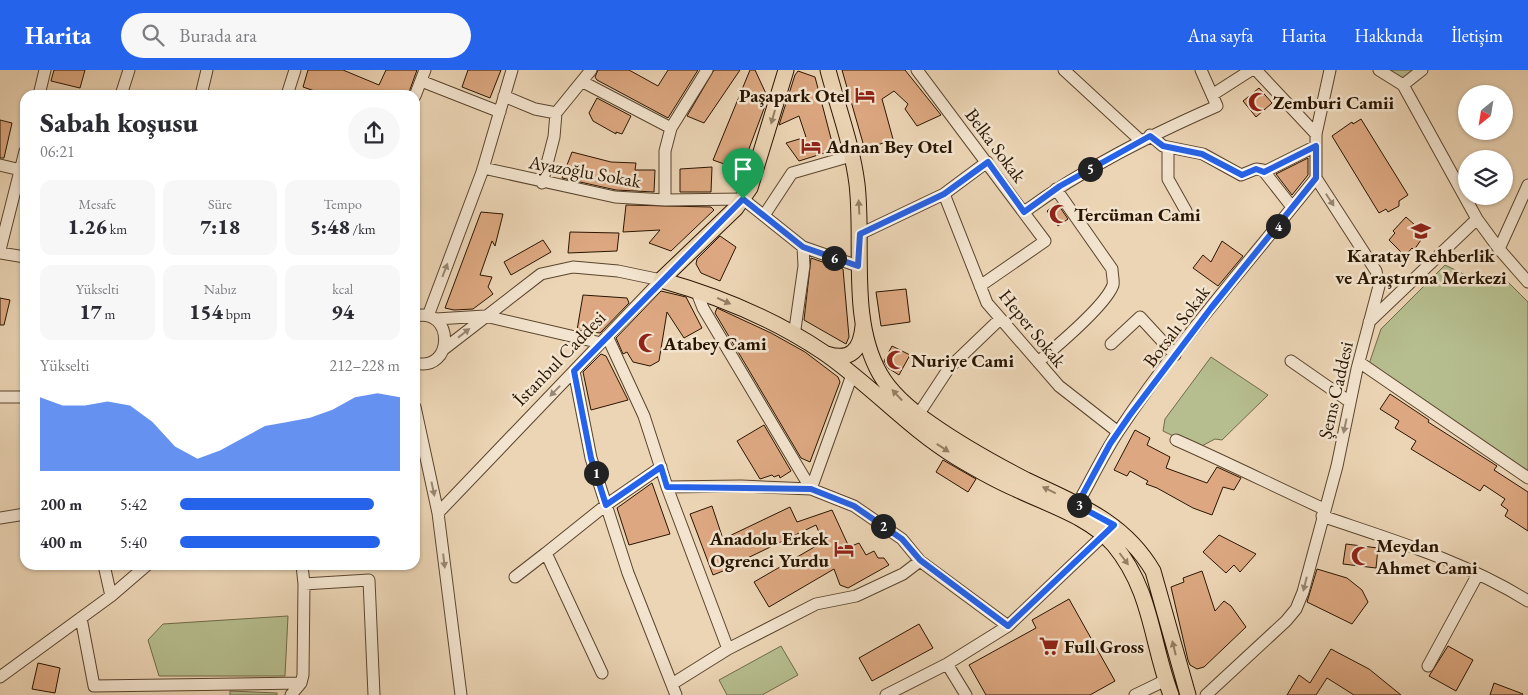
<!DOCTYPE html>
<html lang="tr">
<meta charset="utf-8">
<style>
:root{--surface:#fff;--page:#f7f7f7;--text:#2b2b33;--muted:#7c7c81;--accent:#2563eb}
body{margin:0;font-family:"EB Garamond",serif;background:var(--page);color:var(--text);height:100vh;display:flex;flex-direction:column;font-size:19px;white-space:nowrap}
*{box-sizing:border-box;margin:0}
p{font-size:16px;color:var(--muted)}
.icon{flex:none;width:28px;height:28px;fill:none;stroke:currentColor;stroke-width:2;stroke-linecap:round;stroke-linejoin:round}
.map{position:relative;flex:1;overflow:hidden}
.panel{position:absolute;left:20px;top:20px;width:400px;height:480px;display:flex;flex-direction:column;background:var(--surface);border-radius:15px;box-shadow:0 1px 4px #0004}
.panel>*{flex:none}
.needle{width:32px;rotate:210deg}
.tools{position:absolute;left:1458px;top:15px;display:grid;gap:10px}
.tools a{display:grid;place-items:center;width:55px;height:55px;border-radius:50%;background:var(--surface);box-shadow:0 1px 4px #0004;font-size:25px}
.pin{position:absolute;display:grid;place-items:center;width:42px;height:42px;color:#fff;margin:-51px -21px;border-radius:50% 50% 50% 0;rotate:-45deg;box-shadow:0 0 5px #0007}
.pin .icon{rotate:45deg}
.km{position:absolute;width:25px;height:25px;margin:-12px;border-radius:50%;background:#222;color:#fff;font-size:14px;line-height:25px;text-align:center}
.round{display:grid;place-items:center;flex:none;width:52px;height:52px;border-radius:26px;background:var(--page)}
.headline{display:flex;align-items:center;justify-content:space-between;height:85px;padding:0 20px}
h1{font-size:28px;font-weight:800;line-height:38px}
.metrics{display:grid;grid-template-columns:repeat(3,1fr);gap:8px;height:85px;padding:5px 20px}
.metrics div{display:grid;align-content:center;border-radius:12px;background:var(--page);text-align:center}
.metrics b{font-size:21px;font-weight:800}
.metrics small{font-size:14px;font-weight:400}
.metrics p{font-size:14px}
.chart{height:140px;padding:10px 20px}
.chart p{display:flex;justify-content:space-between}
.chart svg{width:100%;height:90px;margin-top:5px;fill:var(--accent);opacity:.7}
ul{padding:0 20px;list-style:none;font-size:16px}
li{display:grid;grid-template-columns:80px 60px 1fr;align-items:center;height:38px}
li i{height:12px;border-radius:6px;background:var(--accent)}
header{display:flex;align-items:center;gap:30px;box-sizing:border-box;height:70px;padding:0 25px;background:var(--accent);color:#fff}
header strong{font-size:24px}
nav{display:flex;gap:28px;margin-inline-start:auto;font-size:18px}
.search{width:350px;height:45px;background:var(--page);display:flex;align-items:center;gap:12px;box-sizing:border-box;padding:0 18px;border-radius:28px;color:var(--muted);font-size:19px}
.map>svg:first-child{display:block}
.green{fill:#b6be8f;stroke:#706a48}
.building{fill:#dda881;stroke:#291500}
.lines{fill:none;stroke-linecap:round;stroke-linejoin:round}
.minor-casing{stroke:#5a452d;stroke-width:13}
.major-casing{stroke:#291500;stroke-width:17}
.minor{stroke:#f3e4cf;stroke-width:11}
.major{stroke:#ecd5b5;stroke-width:15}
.oneway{fill:#947f64}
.oneway2{fill:#988772}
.route-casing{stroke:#fff;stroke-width:10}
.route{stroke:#2563eb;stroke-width:6}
.labels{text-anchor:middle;stroke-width:5;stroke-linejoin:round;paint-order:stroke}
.poi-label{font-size:19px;font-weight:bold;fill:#291500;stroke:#f3e4cf;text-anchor:start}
.street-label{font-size:19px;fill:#291500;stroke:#f3e4cf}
</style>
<header>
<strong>Harita</strong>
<div class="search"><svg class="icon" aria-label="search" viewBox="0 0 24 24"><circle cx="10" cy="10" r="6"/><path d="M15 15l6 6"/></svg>Burada ara</div>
<nav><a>Ana sayfa</a><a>Harita</a><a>Hakkında</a><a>İletişim</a></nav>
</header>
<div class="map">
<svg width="1528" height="625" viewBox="0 0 1528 625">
<rect width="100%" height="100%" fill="#ecd5b5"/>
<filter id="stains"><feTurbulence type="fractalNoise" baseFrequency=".004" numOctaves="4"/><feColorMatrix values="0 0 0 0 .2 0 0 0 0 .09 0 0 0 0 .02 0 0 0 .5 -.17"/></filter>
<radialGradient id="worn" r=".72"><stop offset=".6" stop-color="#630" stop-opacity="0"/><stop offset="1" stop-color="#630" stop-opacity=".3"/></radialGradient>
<path class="green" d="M1387,0H1415L1405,10Z
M1445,195L1480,212L1500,204L1528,232V406L1369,294L1381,259Z
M1211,287L1268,325L1222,370L1215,369L1198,378L1163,361L1165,349Z
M288,546L285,606H159L148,570L163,554Z
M781,576L798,605L762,625H727L719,610Z
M230,621L277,623V625H230Z"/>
<path class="building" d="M54,0H85L80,18L51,11Z
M308,0H343L379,15L386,0H417L408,25H326L303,17Z
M468,0H501L490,28L462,17Z
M598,0H629L658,16L668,0H698L668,48L597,10L595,7Z
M714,0H740L704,53L687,46Z
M750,0H755L768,28L741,100L713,90Z
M842,0H905L941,45L917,56L905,39L908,34L894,21L882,29L893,69L865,80Z
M798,1L815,7L834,80L799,91L786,73L806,67L799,46L779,55L795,5Z
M1259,18L1272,33L1256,47L1243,31Z
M597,28L631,46L622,64L616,62V64L593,51L589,43Z
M1361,49L1408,125L1399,131V136L1388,142L1386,139L1379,143L1332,66L1352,52L1353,54Z
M0,50L12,53L4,88H0Z
M572,82L611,92L636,93L635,100H655L654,122L616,120L562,108Z
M1308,88V105L1292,125L1276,104Z
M712,97L711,122H680V99Z
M1057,133L1068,149L1058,156L1047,141Z
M626,135L711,137L714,140L671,181L649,173L660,160L623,162Z
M481,142L503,144L495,176L492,171L480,205L492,207L488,217L493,224L473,239L454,240L445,238Z
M1406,147L1425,164L1414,180L1412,178L1405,186L1389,170L1395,163L1393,161Z
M570,162L619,163L617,181L568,183Z
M720,166L736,177L720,211L701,203L696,194L697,189Z
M543,170L551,182L511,205L504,192Z
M1222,171L1243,186L1218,216L1193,198L1203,185L1211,192Z
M811,188L843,199L849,267L846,274L804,250Z
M906,219L910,252L881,256L876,222Z
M661,221L686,227L702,258L684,268L667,242L659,291L650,296L633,292L627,282L623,284L616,268Z
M583,225L627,228L629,233L600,263L584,261L577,260Z
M0,228L10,230L4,255H0Z
M717,238L771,263L805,282L838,307L840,312L810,392L801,388L715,243Z
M892,276L910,285L899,305L888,298L884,291Z
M601,284L606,286L628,330L591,340L583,302Z
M1390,324L1429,350L1428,352L1497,396L1494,400L1528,422V461L1505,446L1508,440L1501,435L1505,429L1484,415L1480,421L1411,379L1416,371L1395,358L1399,351L1380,339Z
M764,355L791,401L780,408L779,405L774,407L772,405L760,409L737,371Z
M1135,360L1150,368L1147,375L1170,387L1166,398L1207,413L1217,397L1241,408L1234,420L1223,417L1212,445L1193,438L1157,418L1146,414L1148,411L1130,401L1127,406L1114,400Z
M943,390L976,409L968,422L936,402Z
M652,413L670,464L629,475L617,438Z
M712,436L723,469L790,437L797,452L832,440L849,477L859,473L866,485L874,481L878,488H884L889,495L848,518L840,515L834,499L769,537L754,512L823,472L816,455L733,495V497L713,505L690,444Z
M1219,465L1256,484L1240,502L1234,495L1226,503L1203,482Z
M1346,474L1378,478L1376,498L1343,494Z
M1317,499L1347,508L1362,520L1368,532L1352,554L1307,532Z
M1202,501L1215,541L1224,531L1231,536L1246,557L1204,597L1197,599L1190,595L1188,590L1171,517L1184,512L1183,508Z
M1069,529L1115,611L1090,625H986L969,595L1036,558L1032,550Z
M919,554L933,578L872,611L859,588Z
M1448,576L1473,590L1456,621L1429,606Z
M1331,579L1369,599L1401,625H1354L1327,608L1316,625H1287L1299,605L1310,613Z
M38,593L60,598L55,623L32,619Z
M1494,613L1523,624L1522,625H1490Z"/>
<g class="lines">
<defs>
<path id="minor" d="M917,0L1045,171L980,216
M1064,0L1141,71
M1256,0L1316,64
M1379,0L1403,15L1477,149L1499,179L1528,212
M421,11L500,42
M583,12L671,58
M1403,15L1422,0
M39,25L45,0
M121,25L129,0
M201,25L207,0
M287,25L295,0
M1212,25L1251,0
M415,26L425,0
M504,26L535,39L556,43
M1150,65L1163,76L1203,84L1241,105L1256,99L1263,100L1292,137
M1168,78V109L1186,141
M0,95L25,101
M483,98L615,127L665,130L743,129L803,177L804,196L794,266
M1264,102L1316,76
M542,113L554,67L556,43L591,0
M944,124L987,233L1059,316L1118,362
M665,130V81L671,58L707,0
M1024,142C1084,98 1149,66 1217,36L1201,0
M765,144L792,103L851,86
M860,164L944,124L987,92
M803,177L858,196
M1499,179L1528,115
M0,180L25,81
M0,183L25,187
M696,220L703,238L811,419L852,305
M415,246C455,237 454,303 415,293
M428,246L482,102L512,0
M436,249L485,246L601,273
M1369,252L1477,149
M607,266L644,346L667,417L741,416L811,419L854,436L902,469L920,491
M1111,274L1140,247L1175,285
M444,279L541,204L573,197L618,201L661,210
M1291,291L1350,332
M1038,292C1056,277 1106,235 1113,215C1114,211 1112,204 1112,199L1056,119
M1359,292L1528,408
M574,301L591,388L628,503L676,625
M0,327H25
M415,337L438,443L461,625
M918,345L949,298L1000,249
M1176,370C1226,392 1274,416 1324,439
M667,417L728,579
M1077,435C1091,410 1103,385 1118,362C1177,273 1249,192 1316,108
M438,443L661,210
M1322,446C1392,470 1464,491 1528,531
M0,448L25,444
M104,495L111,526
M515,507L546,483
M304,514L369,510L374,625
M81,548L94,616L301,613
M947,594L966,625
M1428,596L1478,504
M602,603L546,483L606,435L661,397
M0,607L111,526L147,495
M672,614L728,579L816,534L856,526L903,504L920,491L1008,556
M291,625L301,613L303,605L304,514L302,495
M886,625L947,594L1008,556L1109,460
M1135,625L1166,610
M1206,625L1286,551L1296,539L1303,522L1337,396L1357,299L1379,216L1376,201L1316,108V64L1330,0"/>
<path id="major" d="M828,0C838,38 852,75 857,114C864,174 849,250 880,304C892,325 912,341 931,354C961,375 993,393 1026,410C1076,434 1123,450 1153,501L1188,625
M661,210C718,226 774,249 823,282C870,314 907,357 956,387C976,399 995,410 1016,419C1049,435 1090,447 1114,475C1152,521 1151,572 1171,625
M661,210L736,138L750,118L786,0
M827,284C851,292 861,279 863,256"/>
</defs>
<use href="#minor" class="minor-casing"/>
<use href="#major" class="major-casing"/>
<use href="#minor" class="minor"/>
<use href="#major" class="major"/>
</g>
<defs><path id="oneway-solid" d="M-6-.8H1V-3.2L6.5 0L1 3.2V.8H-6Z" transform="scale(1.25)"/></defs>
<g class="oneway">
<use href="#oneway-solid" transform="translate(773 47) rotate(106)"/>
<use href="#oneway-solid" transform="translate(859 137) rotate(-93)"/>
<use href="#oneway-solid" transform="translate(724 231) rotate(24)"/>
<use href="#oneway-solid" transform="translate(897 325) rotate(-133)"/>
<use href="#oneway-solid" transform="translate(943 378) rotate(33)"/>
<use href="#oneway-solid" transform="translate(1049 420) rotate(-154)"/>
<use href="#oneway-solid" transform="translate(1124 489) rotate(53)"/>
<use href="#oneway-solid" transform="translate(1174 578) rotate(-104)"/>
</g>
<g class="oneway2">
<use href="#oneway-solid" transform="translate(1330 130) rotate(57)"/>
<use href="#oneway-solid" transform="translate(445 200) rotate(-69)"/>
<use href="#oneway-solid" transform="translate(464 263) rotate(-38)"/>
<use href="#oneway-solid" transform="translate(555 321) rotate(134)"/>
<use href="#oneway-solid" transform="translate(1345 356) rotate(102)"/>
<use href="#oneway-solid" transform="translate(433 419) rotate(78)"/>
<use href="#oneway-solid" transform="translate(444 491) rotate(83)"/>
<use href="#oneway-solid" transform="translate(1305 514) rotate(104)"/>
</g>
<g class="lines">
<defs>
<path id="route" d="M1150,66L1163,76L1202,84L1242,105L1256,99L1264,102L1316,76V108L1211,238L1130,345L1110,374L1077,435L1114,455L1008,556L920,490L902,469L854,436L811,419L667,417L661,397L606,435L591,388L574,301L743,129L803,177L858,196L860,164L944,124L988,92L1024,142L1060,116Z"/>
</defs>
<use href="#route" class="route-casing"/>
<use href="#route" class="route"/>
</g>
<defs>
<symbol id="hotel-bare" viewBox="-9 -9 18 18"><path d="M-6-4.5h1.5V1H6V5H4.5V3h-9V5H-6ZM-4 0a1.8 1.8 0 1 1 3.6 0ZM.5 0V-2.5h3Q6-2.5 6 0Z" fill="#8f2418" stroke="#f3e4cf" stroke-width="2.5" paint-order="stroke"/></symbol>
<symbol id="mosque-bare" viewBox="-9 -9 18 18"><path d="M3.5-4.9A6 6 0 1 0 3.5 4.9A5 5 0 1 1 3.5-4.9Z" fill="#8f2418" stroke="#f3e4cf" stroke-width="2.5" paint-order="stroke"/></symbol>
<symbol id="school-bare" viewBox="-9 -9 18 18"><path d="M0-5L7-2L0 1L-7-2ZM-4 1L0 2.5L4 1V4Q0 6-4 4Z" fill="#8f2418" stroke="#f3e4cf" stroke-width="2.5" paint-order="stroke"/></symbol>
<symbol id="supermarket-bare" viewBox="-9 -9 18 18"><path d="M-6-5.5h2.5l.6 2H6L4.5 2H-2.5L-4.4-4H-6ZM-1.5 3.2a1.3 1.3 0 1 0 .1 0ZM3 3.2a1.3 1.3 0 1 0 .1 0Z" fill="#8f2418" stroke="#f3e4cf" stroke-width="2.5" paint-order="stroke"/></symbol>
</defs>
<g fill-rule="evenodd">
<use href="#hotel-bare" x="851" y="11" width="28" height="28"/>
<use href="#mosque-bare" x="1244" y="18" width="28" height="28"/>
<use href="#hotel-bare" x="797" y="62" width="28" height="28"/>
<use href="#mosque-bare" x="1045" y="130" width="28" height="28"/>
<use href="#school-bare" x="1407" y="147" width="28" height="28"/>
<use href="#mosque-bare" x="634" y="259" width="28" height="28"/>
<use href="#mosque-bare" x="882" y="276" width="28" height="28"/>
<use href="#hotel-bare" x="830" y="465" width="28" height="28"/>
<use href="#mosque-bare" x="1347" y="472" width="28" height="28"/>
<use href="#supermarket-bare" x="1035" y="562" width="28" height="28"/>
</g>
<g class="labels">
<g class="poi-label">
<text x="850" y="32" text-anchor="end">Paşapark Otel</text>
<text x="1273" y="39">Zemburi Camii</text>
<text x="826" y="83">Adnan Bey Otel</text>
<text x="1074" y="151">Tercüman Cami</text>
<text x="1421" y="192" text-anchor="middle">Karatay Rehberlik<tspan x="1421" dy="22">ve Araştırma Merkezi</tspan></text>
<text x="663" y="280">Atabey Cami</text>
<text x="911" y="297">Nuriye Cami</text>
<text x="829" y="475" text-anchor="end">Anadolu Erkek<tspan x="829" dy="22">Ogrenci Yurdu</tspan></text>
<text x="1376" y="482">Meydan<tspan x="1376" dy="22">Ahmet Cami</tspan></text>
<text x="1064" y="583">Full Gross</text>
</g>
<g class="street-label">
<text transform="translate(996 75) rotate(53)" y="7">Belka Sokak</text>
<text transform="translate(585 101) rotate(10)" y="7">Ayazoğlu Sokak</text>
<text transform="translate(1176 256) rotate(-53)" y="7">Botsalı Sokak</text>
<text transform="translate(1033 258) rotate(51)" y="7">Heper Sokak</text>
<text transform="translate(559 288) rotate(-46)" y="7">İstanbul Caddesi</text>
<text transform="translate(1335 320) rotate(-77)" y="7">Şems Caddesi</text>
</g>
</g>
<rect width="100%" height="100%" filter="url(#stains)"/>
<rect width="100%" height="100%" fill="url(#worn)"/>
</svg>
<div class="tools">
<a><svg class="needle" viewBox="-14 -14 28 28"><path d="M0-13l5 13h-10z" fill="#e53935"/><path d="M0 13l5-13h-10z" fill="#7c7c81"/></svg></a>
<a><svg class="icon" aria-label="layers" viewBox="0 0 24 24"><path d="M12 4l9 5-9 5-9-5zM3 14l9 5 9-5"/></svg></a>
</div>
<div class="pin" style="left:743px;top:129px;background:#1e9e55"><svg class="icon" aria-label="arrive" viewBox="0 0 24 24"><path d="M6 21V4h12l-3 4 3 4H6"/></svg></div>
<b class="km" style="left:596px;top:403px">1</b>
<b class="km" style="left:883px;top:456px">2</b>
<b class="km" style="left:1079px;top:435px">3</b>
<b class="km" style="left:1278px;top:156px">4</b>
<b class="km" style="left:1090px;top:99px">5</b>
<b class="km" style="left:834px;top:188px">6</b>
<section class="panel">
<div class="headline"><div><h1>Sabah koşusu</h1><p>06:21</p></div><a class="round"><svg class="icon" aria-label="share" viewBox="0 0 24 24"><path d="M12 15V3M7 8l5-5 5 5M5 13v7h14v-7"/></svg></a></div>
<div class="metrics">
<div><p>Mesafe</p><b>1.26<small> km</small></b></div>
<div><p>Süre</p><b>7:18</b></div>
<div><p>Tempo</p><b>5:48<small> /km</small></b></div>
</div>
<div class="metrics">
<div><p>Yükselti</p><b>17<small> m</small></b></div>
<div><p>Nabız</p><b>154<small> bpm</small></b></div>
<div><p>kcal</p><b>94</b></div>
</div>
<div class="chart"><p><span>Yükselti</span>212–228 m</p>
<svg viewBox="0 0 160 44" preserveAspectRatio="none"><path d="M0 44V8L10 12L20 12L30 10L40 12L50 20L60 32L70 38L80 34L90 28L100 22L110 20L120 18L130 14L140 8L150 6L160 8V44z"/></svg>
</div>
<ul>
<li><b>200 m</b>5:42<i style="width:88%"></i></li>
<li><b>400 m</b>5:40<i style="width:91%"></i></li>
</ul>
</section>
</div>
